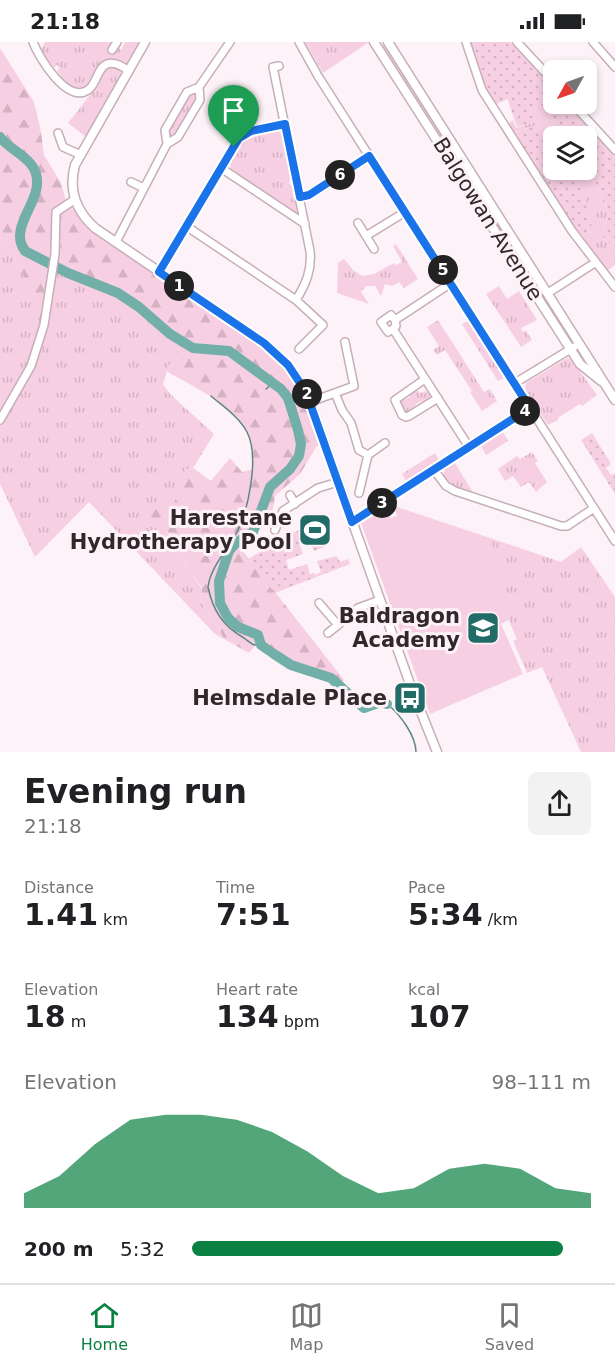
<!DOCTYPE html>
<meta charset="utf-8">
<style>
:root{--surface:#fff;--page:#f2f2f2;--text:#202124;--muted:#757577;--line:#e0e0e0;--accent:#0b8043}
body{margin:0;font-family:"DejaVu Sans",sans-serif;background:var(--page);color:var(--text);height:100vh;display:flex;flex-direction:column;font-size:22px;white-space:nowrap}
*{box-sizing:border-box;margin:0}
p{font-size:20px;color:var(--muted)}
.icon{flex:none;width:33px;height:33px;fill:none;stroke:currentColor;stroke-width:2;stroke-linecap:round;stroke-linejoin:round}
.map{position:relative;height:710px;overflow:hidden}
.panel{display:flex;flex-direction:column;background:var(--surface);flex:1}
.panel>*{flex:none}
.needle{width:39px;rotate:230deg}
.tools{position:absolute;left:543px;top:18px;display:grid;gap:12px}
.tools a{display:grid;place-items:center;width:54px;height:54px;border-radius:9px;background:var(--surface);box-shadow:0 3px 9px #0003;font-size:30px}
.pin{position:absolute;display:grid;place-items:center;width:51px;height:51px;color:#fff;margin:-62px -26px;border-radius:50% 50% 50% 0;rotate:-45deg;box-shadow:0 0 6px #0007}
.pin .icon{rotate:45deg}
.km{position:absolute;width:30px;height:30px;margin:-15px;border-radius:50%;background:#222;color:#fff;font-size:16px;line-height:30px;text-align:center}
.round{display:grid;place-items:center;flex:none;width:63px;height:63px;border-radius:9px;background:var(--page)}
.head{display:flex;align-items:center;justify-content:space-between;height:102px;padding:0 24px}
h1{font-size:33px;font-weight:700;line-height:45px}
.figures{display:grid;grid-template-columns:repeat(3,1fr);gap:9px;height:102px;padding:6px 24px}
.figures div{display:grid;align-content:center}
.figures b{font-size:30px;font-weight:700}
.figures small{font-size:16px;font-weight:400}
.figures p{font-size:16px}
.chart{height:168px;padding:12px 24px}
.chart p{display:flex;justify-content:space-between}
.chart svg{width:100%;height:108px;margin-top:6px;fill:var(--accent);opacity:.7}
ul{padding:0 24px;list-style:none;font-size:20px}
li{display:grid;grid-template-columns:96px 72px 1fr;align-items:center;height:45px}
li i{height:15px;border-radius:8px;background:var(--accent)}
.status{display:flex;justify-content:space-between;align-items:center;height:42px;padding:0 30px;background:var(--surface);direction:ltr}
.status svg{height:16px;fill:currentColor}
.tab-bar{display:flex;justify-content:space-around;align-items:center;height:84px;border-top:2px solid var(--line);background:var(--surface);font-size:16px;color:var(--muted)}
.tab-bar a{display:grid;justify-items:center;gap:3px}
.tab-bar .active{color:var(--accent)}
.map>svg:first-child{display:block}
.grass{fill:url(#grass-tufts)}
.forest{fill:url(#forest-firs)}
.park{fill:#f7cfe2}
.garden{fill:url(#garden-dots)}
.lines{fill:none;stroke-linecap:round;stroke-linejoin:round}
.stream{stroke:#608684;stroke-width:1.5}
.river{stroke:#73afa9;stroke-width:10}
.minor-casing{stroke:#c7aeb9;stroke-width:10}
.tertiary-casing{stroke:#c7aeb9;stroke-width:11}
.minor{stroke:#fff;stroke-width:7}
.tertiary{stroke:#fff;stroke-width:8}
.route-casing{stroke:#fff;stroke-width:12}
.route{stroke:#1a73e8;stroke-width:8}
.labels{text-anchor:middle;stroke-width:6;stroke-linejoin:round;paint-order:stroke}
.street-label{font-size:21px;fill:#32282c;stroke:#fdf2f7}
.poi-label{font-size:21px;font-weight:bold;fill:#32282c;stroke:#fdf2f7;text-anchor:end}
</style>
<div class="status"><b>21:18</b><svg viewBox="0 0 49 12"><path d="M0 12V9h3v3zM5 12V6h3v6zM10 12V3h3v9zM15 12V0h3v12zM26 1h20v11H26zM47 4h2v5h-2z"/></svg></div>
<div class="map">
<svg width="615" height="710" viewBox="0 0 615 710">
<defs>
<pattern id="grass-tufts" width="24" height="20" patternUnits="userSpaceOnUse" patternTransform="scale(1.5)"><rect width="24" height="20" fill="#f7cfe2"/><path d="M3 7l-1-3M5 7V3M7 7l1-3M15 17l-1-3M17 17v-4M19 17l1-3" fill="none" stroke="#d4b2c2"/></pattern>
<pattern id="forest-firs" width="22" height="20" patternUnits="userSpaceOnUse" patternTransform="scale(1.5)"><rect width="22" height="20" fill="#f7cfe2"/><path d="M5 1l3.5 6h-7zM16 11l3.5 6h-7z" fill="#d4b2c2"/></pattern>
<pattern id="garden-dots" width="8" height="8" patternUnits="userSpaceOnUse" patternTransform="scale(1.5)"><rect width="8" height="8" fill="#f7cfe2"/><path d="M2 2h.1M6 6h.1" fill="none" stroke="#d4b2c2" stroke-width="1.8" stroke-linecap="round"/></pattern>
</defs>
<rect width="100%" height="100%" fill="#fdf2f7"/>
<path class="grass" d="M45,0H113L121,8L125,0H141L131,19L125,22C116,19 113,15 103,18L88,44L81,47L68,43L57,29L60,26L57,23L54,26L41,9Z
M305,0H369L323,31Z
M383,3H386L574,299L572,301H569L382,5Z
M111,25L119,27L122,35L86,95L68,81C77,70 85,59 93,49C100,41 101,30 111,25Z
M195,51L196,56L175,93L170,94L168,89L190,52Z
M535,65L562,94H554L553,104L551,99L527,86L514,91L508,82L513,78L516,86L534,80L530,67Z
M277,88L282,91L291,135L289,141L294,146L297,171L230,130L231,125L229,120C246,94 246,94 277,88Z
M587,125L608,170L603,195L609,201L615,199V223L607,229L581,194L592,190L569,128H586Z
M0,193L20,226L44,282L53,224L103,244L183,300L167,329L163,342L170,352L214,392L193,426L185,428L166,491L178,493V511L202,547L201,561L216,580L224,597L215,592L89,460L35,515L0,442Z
M396,202L418,237L404,246L399,240L392,244L385,242L381,254L375,244H366L361,250L369,262L337,251L338,221L344,217L353,228L362,234L374,232L394,221L396,223L402,220L393,204Z
M499,244L507,257L519,249L537,278L521,286L523,290L526,288L532,298L521,305L486,252Z
M438,278L484,350L490,347L497,359L482,369L470,350L472,349L445,308L437,313L433,308L439,304L427,285Z
M468,279L504,336L498,339L462,282Z
M567,316L572,318L597,353L582,364L580,362L559,375L558,378L548,383L525,347L526,341Z
M414,347L421,351L425,349L429,351L432,355L427,361L421,359L416,362L414,368L406,371L404,370L399,359L402,355L405,358L410,355L408,351Z
M503,390L508,399L486,413L481,404Z
M532,410L538,419L535,421L547,440L536,450L529,440L521,445L513,434L505,439L498,427L517,414L520,417Z
M435,411L439,418L406,439L402,432Z
M455,421L472,449V451L454,444L443,434L445,427Z
M490,496L561,520L581,505L615,555V710H581L542,625L527,631L513,599L517,597L500,559Z"/>
<path class="forest" d="M0,6L34,60L41,90L44,113L61,141L68,165L73,167L91,187L267,308C301,338 306,362 320,403L316,405L300,432L275,454L272,473L242,508L344,638L340,643L331,636L291,623L261,597L249,611L224,597L216,580L201,561L202,546L178,511V494L146,483L145,469L173,465L185,428L193,426L211,439L230,416L242,430L253,427C252,419 253,408 251,399C241,366 194,345 166,329L182,300L103,244L53,224L44,283L20,226L0,193Z"/>
<path class="park" d="M394,464L490,496L507,541L500,559L509,578L501,582L523,632L430,672L361,481L387,466L391,476L397,474Z"/>
<path class="garden" d="M471,0H511L553,46L554,62H568L615,114V199L609,201L603,195L608,170L587,125L586,94H562L535,65L530,67L535,80L517,85L507,56L506,58L496,62L486,47Z
M536,83L553,104L554,128H569L585,155L590,170L592,190L581,194L576,189L514,91Z
M592,391L611,422L606,426L611,433L615,431V452L581,398Z
M322,475C324,484 331,496 329,503L314,509L310,499L322,494L317,482L305,486L306,489L300,492L303,499L299,501L303,512L286,518L289,528L307,522L310,532L314,531L315,533L321,530L317,519L337,514L340,520L348,517L350,522L275,551L248,517Z"/>
<g class="lines">
<path class="stream" d="M266,347L272,342
M211,354C224,365 239,375 247,390C260,415 248,474 233,497C224,511 210,528 208,545C213,569 223,584 244,596C251,601 252,604 261,603
M387,662C400,672 416,694 416,710"/>
<path class="river" d="M0,95C10,108 32,116 36,132C44,159 7,184 25,209L68,231L118,251L139,265L170,292L193,306L229,309L281,347L288,356L298,388L301,402L299,414L290,427L270,445L253,490L236,501L229,509L219,539L220,561L228,576L238,585L258,593L261,603L274,612L291,623L331,636L364,666L381,660L387,662"/>
<defs>
<path id="minor" d="M33,0C39,16 67,62 88,48C97,42 97,26 107,22C115,19 123,25 129,29
M299,0L318,34L615,499
M466,0L482,48L572,189L615,245
M517,0L554,40
M593,0L615,25
M112,8L117,0
M279,24L273,25L310,209C312,228 306,242 296,258
M199,45L187,50L165,88L167,102L178,95L200,58L199,45L230,0
M573,62L615,108
M58,91L63,105L81,113
M221,126L305,182
M131,140L144,146
M300,155L309,153L369,114
M358,181L374,207
M186,184L296,258L323,283L299,307
M366,194L405,170
M116,200L167,102
M159,230L239,97L251,89L285,82
M451,241L395,278L396,284L393,287L469,405
M548,251L596,220
M393,287L388,290L381,280L391,273L395,278
M425,337L395,358L402,373L406,375L409,374L438,356
M515,341L574,305
M335,351L342,368L351,381L359,408L368,413L385,401
M310,360L354,344L345,300
M0,378L31,324L44,283L55,212L56,170L74,158
M434,428L446,444L455,449L561,484H567L594,466
M359,451L368,413
M290,453L295,462
M352,480L530,366
M275,488L283,469L318,446L338,440
M319,561L338,583L358,566L380,558
M328,591L338,583"/>
<path id="tertiary" d="M145,0L75,123C68,149 76,169 95,186L264,301C285,317 300,335 310,360L411,645L437,710
M374,0L580,322L601,339
M388,0L615,358"/>
</defs>
<use href="#minor" class="minor-casing"/>
<use href="#tertiary" class="tertiary-casing"/>
<use href="#minor" class="minor"/>
<use href="#tertiary" class="tertiary"/>
</g>
<g class="lines">
<defs>
<path id="route" d="M285,82L300,155L309,153L369,114L530,366L352,480L306,350L288,323L264,301L159,230L239,96L251,89Z"/>
</defs>
<use href="#route" class="route-casing"/>
<use href="#route" class="route"/>
</g>
<defs>
<symbol id="stadium-square" viewBox="-11 -11 22 22"><rect x="-9" y="-9" width="18" height="18" rx="4" fill="#226c67" stroke="#fdf2f7"/><path d="M0-5a6.5 5 0 1 0 0 10a6.5 5 0 1 0 0-10ZM-3.5-1.8h7v3.6h-7Z" fill="#fff"/></symbol>
<symbol id="school-square" viewBox="-11 -11 22 22"><rect x="-9" y="-9" width="18" height="18" rx="4" fill="#226c67" stroke="#fdf2f7"/><path d="M0-5L7-2L0 1L-7-2ZM-4 1L0 2.5L4 1V4Q0 6-4 4Z" fill="#fff"/></symbol>
<symbol id="bus-square" viewBox="-11 -11 22 22"><rect x="-9" y="-9" width="18" height="18" rx="4" fill="#226c67" stroke="#fdf2f7"/><path d="M-5-6H5V4H4V6H2V4H-2V6H-4V4H-5ZM-3.5-4V0h7V-4ZM-3.5 1.2v1.5H-2V1.2ZM2 1.2v1.5H3.5V1.2Z" fill="#fff"/></symbol>
</defs>
<g fill-rule="evenodd">
<use href="#stadium-square" x="296" y="469" width="38" height="38"/>
<use href="#school-square" x="464" y="567" width="38" height="38"/>
<use href="#bus-square" x="391" y="637" width="38" height="38"/>
</g>
<g class="labels">
<g class="street-label">
<text transform="translate(488 177) rotate(58)" y="7">Balgowan Avenue</text>
</g>
<g class="poi-label">
<text x="292" y="483">Harestane<tspan x="292" dy="24">Hydrotherapy Pool</tspan></text>
<text x="460" y="581">Baldragon<tspan x="460" dy="24">Academy</tspan></text>
<text x="387" y="663">Helmsdale Place</text>
</g>
</g>
</svg>
<div class="tools">
<a><svg class="needle" viewBox="-14 -14 28 28"><path d="M0-13l5 13h-10z" fill="#e53935"/><path d="M0 13l5-13h-10z" fill="#757577"/></svg></a>
<a><svg class="icon" aria-label="layers" viewBox="0 0 24 24"><path d="M12 4l9 5-9 5-9-5zM3 14l9 5 9-5"/></svg></a>
</div>
<div class="pin" style="left:234px;top:105px;background:#1e9e55"><svg class="icon" aria-label="arrive" viewBox="0 0 24 24"><path d="M6 21V4h12l-3 4 3 4H6"/></svg></div>
<b class="km" style="left:179px;top:244px">1</b>
<b class="km" style="left:307px;top:352px">2</b>
<b class="km" style="left:382px;top:461px">3</b>
<b class="km" style="left:525px;top:369px">4</b>
<b class="km" style="left:443px;top:228px">5</b>
<b class="km" style="left:340px;top:133px">6</b>
</div>
<section class="panel">
<div class="head"><div><h1>Evening run</h1><p>21:18</p></div><a class="round"><svg class="icon" aria-label="share" viewBox="0 0 24 24"><path d="M12 15V3M7 8l5-5 5 5M5 13v7h14v-7"/></svg></a></div>
<div class="figures">
<div><p>Distance</p><b>1.41<small> km</small></b></div>
<div><p>Time</p><b>7:51</b></div>
<div><p>Pace</p><b>5:34<small> /km</small></b></div>
</div>
<div class="figures">
<div><p>Elevation</p><b>18<small> m</small></b></div>
<div><p>Heart rate</p><b>134<small> bpm</small></b></div>
<div><p>kcal</p><b>107</b></div>
</div>
<div class="chart"><p><span>Elevation</span>98–111 m</p>
<svg viewBox="0 0 160 44" preserveAspectRatio="none"><path d="M0 44V38L10 31L20 18L30 8L40 6L50 6L60 8L70 13L80 21L90 31L100 38L110 36L120 28L130 26L140 28L150 36L160 38V44z"/></svg>
</div>
<ul>
<li><b>200 m</b>5:32<i style="width:93%"></i></li>
</ul>
</section>
<nav class="tab-bar">
<a class="active"><svg class="icon" aria-label="home" viewBox="0 0 24 24"><path d="M3 11l9-7 9 7M6 9v11h12V9"/></svg>Home</a>
<a><svg class="icon" aria-label="map" viewBox="0 0 24 24"><path d="M3 6l6-2 6 2 6-2v14l-6 2-6-2-6 2zM9 4v14M15 6v14"/></svg>Map</a>
<a><svg class="icon" aria-label="saved" viewBox="0 0 24 24"><path d="M7 4h10v16l-5-4-5 4z"/></svg>Saved</a>
</nav>
